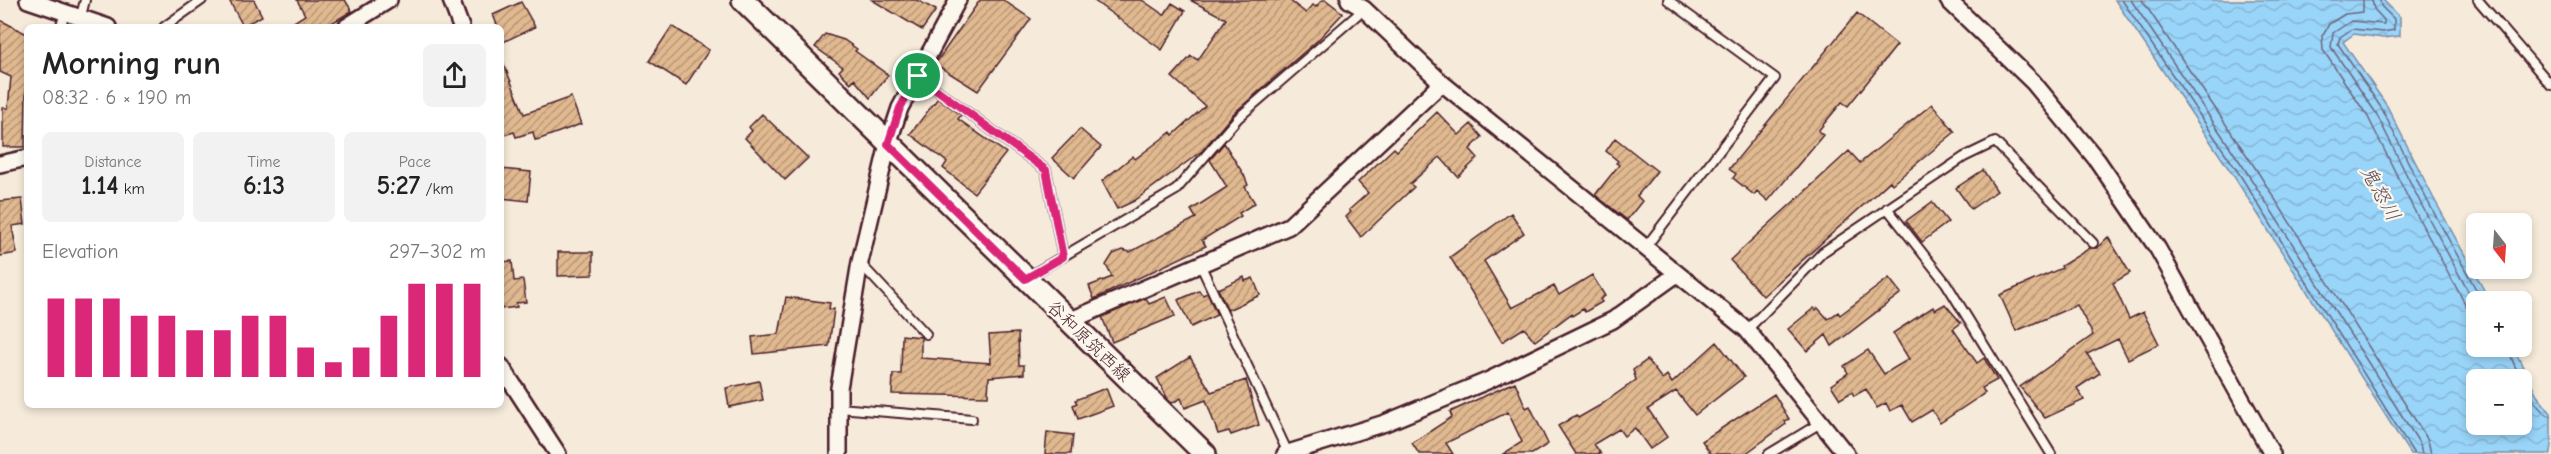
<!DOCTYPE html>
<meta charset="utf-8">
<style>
:root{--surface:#fff;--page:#f2f2f2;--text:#222;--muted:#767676;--accent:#db2777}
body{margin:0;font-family:"Comic Neue","Klee One",sans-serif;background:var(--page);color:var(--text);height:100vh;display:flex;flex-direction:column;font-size:22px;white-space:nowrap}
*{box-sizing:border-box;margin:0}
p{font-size:20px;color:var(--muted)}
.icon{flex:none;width:33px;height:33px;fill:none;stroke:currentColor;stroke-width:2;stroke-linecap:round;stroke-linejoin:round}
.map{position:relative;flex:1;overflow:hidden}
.side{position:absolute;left:24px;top:24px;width:480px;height:384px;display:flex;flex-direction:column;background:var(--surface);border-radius:9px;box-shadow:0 3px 9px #0003}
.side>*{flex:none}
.needle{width:39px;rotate:163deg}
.controls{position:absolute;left:2466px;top:213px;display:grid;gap:12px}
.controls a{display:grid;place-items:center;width:66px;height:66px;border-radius:9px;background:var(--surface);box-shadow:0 3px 9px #0003;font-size:30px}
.pin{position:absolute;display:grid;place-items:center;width:51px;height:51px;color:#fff;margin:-26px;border:3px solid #fff;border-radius:50%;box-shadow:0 2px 6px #0007}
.round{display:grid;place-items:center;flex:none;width:63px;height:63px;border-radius:9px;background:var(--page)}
.head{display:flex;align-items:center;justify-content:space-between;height:102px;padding:0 18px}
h1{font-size:33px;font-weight:700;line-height:45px}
.stats{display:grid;grid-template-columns:repeat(3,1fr);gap:9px;height:102px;padding:6px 18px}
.stats div{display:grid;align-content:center;border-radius:9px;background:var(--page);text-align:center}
.stats b{font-size:26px;font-weight:700}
.stats small{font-size:16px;font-weight:400}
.stats p{font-size:16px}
.chart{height:168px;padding:12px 18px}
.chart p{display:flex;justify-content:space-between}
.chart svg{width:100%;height:108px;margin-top:6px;stroke:var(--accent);stroke-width:6}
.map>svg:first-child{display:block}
.water{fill:url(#water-waves);stroke:#798ca7;stroke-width:1.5;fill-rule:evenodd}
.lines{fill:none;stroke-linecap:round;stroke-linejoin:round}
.shore{stroke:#6a677d;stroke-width:1.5}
.building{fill:url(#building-hatch);stroke:#4a1f2b;stroke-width:1.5}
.lane-casing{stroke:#4a1f2b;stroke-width:12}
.street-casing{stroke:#4a1f2b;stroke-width:20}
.secondary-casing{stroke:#4a1f2b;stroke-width:26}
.lane{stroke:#fbf7ec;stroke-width:8}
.street{stroke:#fbf7ec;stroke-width:15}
.secondary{stroke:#fbf7ec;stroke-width:21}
.route-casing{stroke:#fff;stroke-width:12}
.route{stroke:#db2777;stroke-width:8}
.labels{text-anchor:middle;stroke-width:4.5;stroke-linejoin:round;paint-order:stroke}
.street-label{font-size:18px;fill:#4a1f2b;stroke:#fbf7ec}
.water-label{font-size:20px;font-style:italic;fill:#5e4c5e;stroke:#fbf7ec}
</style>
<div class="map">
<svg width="2551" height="454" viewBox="0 0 2551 454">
<defs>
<pattern id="water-waves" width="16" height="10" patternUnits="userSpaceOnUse" patternTransform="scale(1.5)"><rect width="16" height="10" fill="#99d4f9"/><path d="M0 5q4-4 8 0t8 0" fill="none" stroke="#85b6d6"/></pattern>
<pattern id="building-hatch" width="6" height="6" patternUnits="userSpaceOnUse" patternTransform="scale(1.5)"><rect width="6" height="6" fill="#e0b990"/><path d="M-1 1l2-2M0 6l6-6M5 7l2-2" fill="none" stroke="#b89676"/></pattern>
</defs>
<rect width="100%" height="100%" fill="#f6ebda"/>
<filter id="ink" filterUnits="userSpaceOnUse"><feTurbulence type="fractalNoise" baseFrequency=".0167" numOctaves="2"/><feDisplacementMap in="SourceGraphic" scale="12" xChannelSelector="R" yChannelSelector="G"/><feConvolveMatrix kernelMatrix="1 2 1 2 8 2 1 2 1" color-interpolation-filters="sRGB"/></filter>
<g filter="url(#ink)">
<path class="water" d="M2115,0H2383L2400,17V36L2383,38L2354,34L2343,42L2387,106L2433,197L2490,301L2476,302V346L2513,347L2538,397L2551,413V454H2410L2235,178ZM2476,380H2522V424H2476Z"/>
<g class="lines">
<path class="shore" d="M2122,0L2240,175L2414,454
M2131,0L2246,171L2420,444L2422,454
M2142,0L2254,166L2428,440L2431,454
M2363,0V12L2345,14L2329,24L2322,36L2323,50L2368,117L2413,208L2469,311L2476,319
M2372,0L2374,9L2384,20V24L2351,21L2333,33L2331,47L2376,113L2421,204L2476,306
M2380,0L2381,6L2394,19V30L2383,32L2352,29L2340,37L2338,44L2382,109L2427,200L2483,302
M2508,346C2510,361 2537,415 2551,416"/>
</g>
<path class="building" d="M229,0H254L262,16L243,26Z
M297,0H345L352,11L325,27H286L305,15Z
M872,0H917L936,10L922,30Z
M980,0H1003L1031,19L978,91L935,64Z
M1093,0H1142L1164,15L1172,3L1185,11L1162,50Z
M1190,0H1289L1306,13L1313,5L1316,7L1322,0H1326L1343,13L1318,40L1234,113L1202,151L1134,201L1117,209L1102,181L1133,156L1135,159L1171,132L1173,135L1205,106L1172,77L1191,56L1198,60L1226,19Z
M521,2L535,27L501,43V27H498L493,15Z
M1857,13L1897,45L1848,106L1842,102L1818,131L1823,135L1768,201L1757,191L1754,195L1733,178L1736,174L1729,169Z
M0,20L27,34L25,147H3V108H8L11,77L0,72Z
M672,26L709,50L686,85L649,61Z
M825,34L844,40L857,49L855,51L888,75L870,98L854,79L851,83L839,71L843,67L815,47Z
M501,57L524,114L571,97L581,124L540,139L535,140L533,132L516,137L514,132L504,135L501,124Z
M938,98L961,115L958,119L1006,153L974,193L943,168L947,162L910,134Z
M1932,104L1955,132L1892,184L1890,181L1763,296L1730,260L1849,151L1860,163Z
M1437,112L1459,135L1471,124L1482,137L1470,149L1478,158L1458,177L1440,157L1410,184L1414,187L1361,237L1346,217L1351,212L1349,210L1368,193L1358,182L1394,148L1397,151Z
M762,114L808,158L785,180L745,138L752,131L749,127Z
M1080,129L1101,147L1074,178L1052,158Z
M1615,138L1657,171L1637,196L1642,201L1627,220L1595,195L1619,165L1616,163L1618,161L1606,151Z
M1224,143L1244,175L1248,185L1245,187L1255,203L1239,213L1241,216L1202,240L1206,246L1094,299L1089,286L1112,277L1106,265L1113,254L1123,250L1130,252L1196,218L1191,210L1227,187L1210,160Z
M501,169L531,172L528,201L501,198Z
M1983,170L1997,191L1971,209L1956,188Z
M22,199L25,224L12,226L17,253L0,256V201Z
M1932,202L1948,222L1922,242L1906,221Z
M1511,213L1524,233L1484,261L1512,308L1554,286L1559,295L1592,275L1605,296L1600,299L1602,302L1585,312L1583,309L1572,316L1571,314L1535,341L1524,328L1502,342L1450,257Z
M2108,237L2130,273L2113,283L2129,319L2143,312L2159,344L2128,359L2118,339L2087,354L2100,373L2077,388L2084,400L2045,418L2020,387L2093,335L2077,305L2016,331L2000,295L2062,268L2061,266L2090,248H2097Z
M558,252H593V275L558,276Z
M512,261L514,281L523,280L526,302L516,303L517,307L501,309V262Z
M1244,277L1245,281L1253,278L1260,295L1228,310L1218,289Z
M1889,278L1901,293L1832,346L1826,335L1807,351L1788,329L1814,308L1816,310L1818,308L1828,319L1838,312L1840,315Z
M1199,291L1203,295L1207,293L1217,315L1191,327L1178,300Z
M786,297L830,303L829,309H834L829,346L754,354L752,337L779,334Z
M1166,297L1175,316L1112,342L1102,317L1146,298L1149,304Z
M1945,304L1961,323L1953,329L1977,363L1984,358L1997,380L1982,388L1985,393L1940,423L1932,410L1912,422L1902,405L1890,411L1886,403L1877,408L1866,389L1854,396L1852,392L1840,399L1831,385L1848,373L1844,366L1868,350L1884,374L1909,359L1893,333L1933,307L1935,310Z
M1018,333L1019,365H1024V374L989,377L988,396L892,394L893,374H901L902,335L921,337V358L991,363L989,335Z
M1717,342L1744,377L1695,415L1676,391L1648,409L1667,437L1650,449L1635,428L1624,436L1619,429L1594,444L1601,454H1576L1558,426L1576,415L1578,418L1599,406L1636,380L1633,370L1647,360L1662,379L1667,375L1672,383Z
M1190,357L1211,392L1246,380L1259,425L1231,435L1229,431L1218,434L1206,400L1185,408L1181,398L1172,403L1169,401L1157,378Z
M759,381L763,400L729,407L726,388Z
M1515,382L1526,408L1530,406L1548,444L1532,454H1503L1522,442L1508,412L1446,443L1453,454H1419L1412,443L1452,417L1450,412Z
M1106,388L1113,406L1078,419L1073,405L1077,403L1075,400Z
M1774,394L1789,419L1785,421L1786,424L1745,454H1711L1702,441Z
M1047,432L1073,435L1071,454H1045Z"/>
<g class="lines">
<defs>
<path id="lane" d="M2478,0L2551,85
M81,16L85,0
M60,27L66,12
M164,27L202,0
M918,76L1046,170L1063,257
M1887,208L1946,283L2051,454
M1645,248L1775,78L1668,0
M860,263L926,334
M1200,264L1288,453
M1028,277L1176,190L1238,118L1364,9
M1747,330L1823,252L1964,157L1995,142L2093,243
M839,408L972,419
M1769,454L1822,422"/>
<path id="street" d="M28,0L108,27
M451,0L461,27
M1349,0L1364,9L1442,83L1747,330L1846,454
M1948,0L2033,82L2097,160L2158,249L2272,454
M346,27L389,0
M0,164L27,158
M1069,321L1289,226L1442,83
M501,366L558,454
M839,454V388L860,262L888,144L900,108L958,0
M1285,454L1385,423L1487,381L1613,320L1677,274"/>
<path id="secondary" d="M743,0L1205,454"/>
</defs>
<use href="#lane" class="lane-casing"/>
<use href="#street" class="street-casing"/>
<use href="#secondary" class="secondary-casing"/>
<use href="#lane" class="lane"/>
<use href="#street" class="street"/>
<use href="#secondary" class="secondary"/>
</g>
</g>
<g class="lines" filter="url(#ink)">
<defs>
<path id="route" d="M918,76L1046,170L1063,257L1025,279L888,144L900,108Z"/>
</defs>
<use href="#route" class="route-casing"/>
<use href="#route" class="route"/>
</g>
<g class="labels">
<g class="street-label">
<text transform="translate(1089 341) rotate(44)" y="6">谷和原筑西線</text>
</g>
<g class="water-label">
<text transform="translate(2381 193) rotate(61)" y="7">鬼怒川</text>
</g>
</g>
</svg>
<div class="controls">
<a><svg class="needle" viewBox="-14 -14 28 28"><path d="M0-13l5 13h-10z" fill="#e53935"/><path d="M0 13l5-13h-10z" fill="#767676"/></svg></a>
<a>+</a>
<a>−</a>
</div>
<div class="pin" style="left:918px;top:76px;background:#1e9e55"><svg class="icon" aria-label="arrive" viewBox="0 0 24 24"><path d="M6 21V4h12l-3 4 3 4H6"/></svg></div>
<section class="side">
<div class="head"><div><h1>Morning run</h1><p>08:32 · 6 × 190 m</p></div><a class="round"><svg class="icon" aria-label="share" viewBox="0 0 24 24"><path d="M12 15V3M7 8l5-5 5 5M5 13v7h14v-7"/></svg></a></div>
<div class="stats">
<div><p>Distance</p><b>1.14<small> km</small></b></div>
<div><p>Time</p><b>6:13</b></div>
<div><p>Pace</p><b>5:27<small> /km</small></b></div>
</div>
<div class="chart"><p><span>Elevation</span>297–302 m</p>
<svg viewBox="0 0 160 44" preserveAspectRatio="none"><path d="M5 44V12M15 44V12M25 44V12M35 44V19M45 44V19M55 44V25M65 44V25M75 44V19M85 44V19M95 44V32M105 44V38M115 44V32M125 44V19M135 44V6M145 44V6M155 44V6"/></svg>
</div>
</section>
</div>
